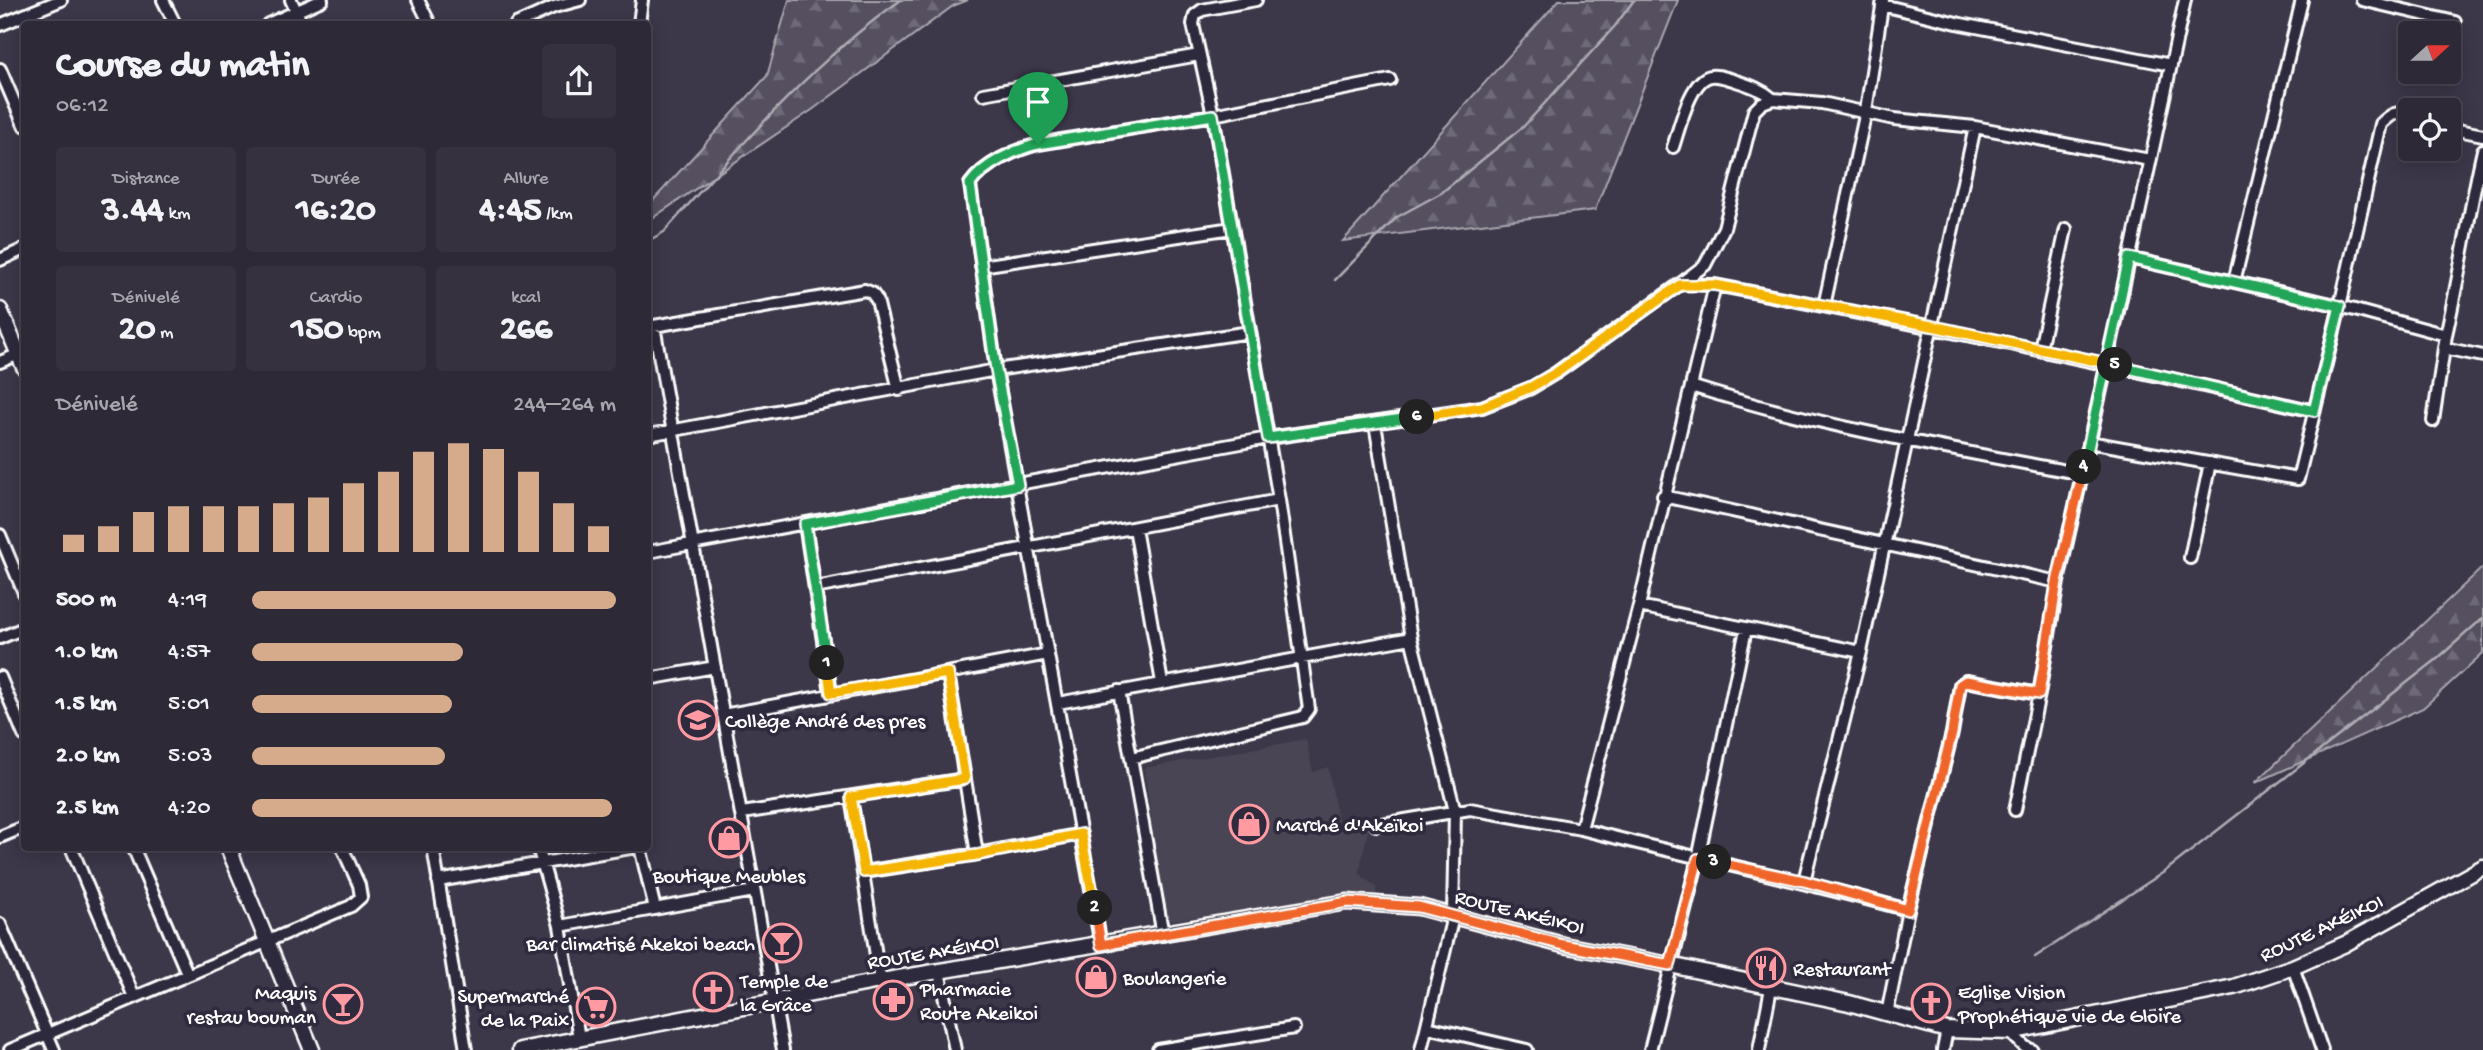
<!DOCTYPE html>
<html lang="fr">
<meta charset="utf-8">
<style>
:root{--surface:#2d2937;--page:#35313f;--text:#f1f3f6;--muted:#a7a6ad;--line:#484552;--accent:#d6ab8b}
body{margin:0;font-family:"Gochi Hand",sans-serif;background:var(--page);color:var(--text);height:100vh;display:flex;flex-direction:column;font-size:26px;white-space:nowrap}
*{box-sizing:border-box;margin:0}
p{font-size:23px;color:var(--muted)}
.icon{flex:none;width:38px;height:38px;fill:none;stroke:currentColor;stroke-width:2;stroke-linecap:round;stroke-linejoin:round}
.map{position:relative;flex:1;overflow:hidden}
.sheet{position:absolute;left:21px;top:21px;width:630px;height:830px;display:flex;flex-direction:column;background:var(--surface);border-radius:7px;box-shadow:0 4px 18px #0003,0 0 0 2px var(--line)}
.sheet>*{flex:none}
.needle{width:46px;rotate:69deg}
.controls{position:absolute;left:2398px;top:21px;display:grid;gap:14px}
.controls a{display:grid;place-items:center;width:63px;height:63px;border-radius:7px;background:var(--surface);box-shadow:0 4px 18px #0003,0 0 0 2px var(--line);font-size:35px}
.pin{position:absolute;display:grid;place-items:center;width:60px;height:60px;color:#fff;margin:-72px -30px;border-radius:50% 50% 50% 0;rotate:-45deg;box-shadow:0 0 7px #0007}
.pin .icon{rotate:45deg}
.km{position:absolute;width:35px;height:35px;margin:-18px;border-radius:50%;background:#222;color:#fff;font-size:19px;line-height:35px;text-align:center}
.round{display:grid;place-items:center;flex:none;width:74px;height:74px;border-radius:7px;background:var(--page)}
.head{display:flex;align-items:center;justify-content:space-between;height:119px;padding:0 35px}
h1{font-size:38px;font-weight:800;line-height:52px}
.figures{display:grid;grid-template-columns:repeat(3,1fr);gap:10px;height:119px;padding:7px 35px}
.figures div{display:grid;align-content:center;border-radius:7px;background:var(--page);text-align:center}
.figures b{font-size:35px;font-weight:800}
.figures small{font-size:19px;font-weight:400}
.figures p{font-size:19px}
.chart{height:196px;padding:14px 35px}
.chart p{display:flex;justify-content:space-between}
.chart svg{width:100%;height:126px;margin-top:7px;stroke:var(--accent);stroke-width:6}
ul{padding:0 35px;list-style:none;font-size:23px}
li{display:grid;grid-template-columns:112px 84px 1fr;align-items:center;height:52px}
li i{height:18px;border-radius:9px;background:var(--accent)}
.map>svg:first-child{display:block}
.built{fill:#494455}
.forest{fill:url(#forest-firs);stroke:#aaa8b0;stroke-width:2}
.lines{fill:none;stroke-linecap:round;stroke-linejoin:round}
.stream{stroke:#afadb4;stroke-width:2.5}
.minor-casing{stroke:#fff;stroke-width:16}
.tertiary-casing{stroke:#fff;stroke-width:19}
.minor{stroke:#2f2a3d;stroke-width:10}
.tertiary{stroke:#2f2a3d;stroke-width:14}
.split-1-casing{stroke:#fff;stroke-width:14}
.split-2-casing{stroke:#fff;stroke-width:14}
.split-3-casing{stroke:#fff;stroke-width:14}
.split-4-casing{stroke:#fff;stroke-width:14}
.split-5-casing{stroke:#fff;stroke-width:14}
.split-6-casing{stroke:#fff;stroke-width:14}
.split-7-casing{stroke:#fff;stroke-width:14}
.split-1{stroke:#22a559;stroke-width:9}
.split-2{stroke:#f5b400;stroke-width:9}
.split-3{stroke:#f0652b;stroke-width:9}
.split-4{stroke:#f0652b;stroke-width:9}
.split-5{stroke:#22a559;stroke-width:9}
.split-6{stroke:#f5b400;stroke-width:9}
.split-7{stroke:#22a559;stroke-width:9}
.labels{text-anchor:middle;stroke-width:7;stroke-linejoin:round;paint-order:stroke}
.poi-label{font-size:21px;fill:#fff;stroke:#2f2a3d;text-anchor:start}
.street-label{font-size:21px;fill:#fff;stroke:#2f2a3d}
</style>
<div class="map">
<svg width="2483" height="1050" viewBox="0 0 2483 1050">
<defs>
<pattern id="forest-firs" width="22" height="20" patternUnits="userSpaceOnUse" patternTransform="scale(1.75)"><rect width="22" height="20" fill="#555060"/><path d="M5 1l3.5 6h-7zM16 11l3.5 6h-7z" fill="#6e6a78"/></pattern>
</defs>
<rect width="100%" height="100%" fill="#3c3749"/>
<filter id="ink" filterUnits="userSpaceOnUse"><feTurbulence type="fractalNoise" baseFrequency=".0143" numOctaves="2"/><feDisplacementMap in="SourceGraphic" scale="14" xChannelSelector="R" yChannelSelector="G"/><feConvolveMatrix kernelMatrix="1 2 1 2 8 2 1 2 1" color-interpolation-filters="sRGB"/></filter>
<g filter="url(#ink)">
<path class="built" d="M1306,739L1313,772L1328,767L1338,821L1369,826L1359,873L1376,887V902L1352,895L1166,921L1144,768Z"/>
<path class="forest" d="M789,0H968L953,6L812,110L648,221V206L767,76Z
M1559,0H1678L1595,210L1343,241Z
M2483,567V653L2423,708L2255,783Z"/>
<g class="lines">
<path class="stream" d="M648,241L664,232C738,149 809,65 901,0
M1335,280L1397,217L1441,193L1524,126L1615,26L1634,0
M2035,957L2164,872L2436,660L2483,618"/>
<defs>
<path id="minor" d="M163,0L175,24
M291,0L302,24
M418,0L430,24
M2362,0L2455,22
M1882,5L1961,24L2171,65
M268,24L322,0
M516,24L554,7L580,0
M639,24L642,0
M0,25L61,0
M0,69L24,125
M983,94L1199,55
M2448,128L2483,135
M1673,147C1679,130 1690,79 1711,76C1718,75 1726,78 1733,80C1748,85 1760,88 1773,99
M2129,258L2340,306L2446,335C2460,274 2469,211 2483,150
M0,260L24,249
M981,266L1232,228
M2234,282L2302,0
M1680,284L1705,265L1724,228L1754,111L1762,103L1773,99L1822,103L1894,119L1975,127L2150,160
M1715,285L1639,606L1581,829C1690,857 1799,880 1908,910
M1824,306L1866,111L1883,0
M654,326L783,1050
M648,327L865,290L872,293L877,300L899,390
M2444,348L2483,356
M2040,349L2066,229
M0,362L19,354
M1691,386C1819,427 1951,449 2082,474
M2433,421L2446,335
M1375,424L1411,638L1455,811L1453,916L1421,1050
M648,435L996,370L1250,332
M2089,442L2298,479L2340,306L2381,124C2390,115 2396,110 2410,115
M1663,496L2058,582
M805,524L831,693
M1135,528L1162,683
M0,535L24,593
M648,552L1268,438L1482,407L1531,388L1556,373L1680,284L1715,285C1916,323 2115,365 2314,411
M2190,558L2210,463
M815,588L1279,500
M1639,606L1861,652
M0,638L24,628
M948,673L977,854
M0,677L24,735
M648,679L715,667
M1119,691L1163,935
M1058,703L1411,638
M723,715L1048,654
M1131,758L1303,717L1309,709L1279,500L1213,115L1193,24L1195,15L1202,10L1256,0
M851,797L880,981
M2015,810L2039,694L2058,582L2107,363L2185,0
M742,813L965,779
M1376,825L1470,809L1581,829
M0,837L24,827
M71,847L134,997
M133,847L187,973
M433,847L466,1050
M538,847L560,926L579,1038
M640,847L655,909
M864,872L977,854L1081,834
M438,881L636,847
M1804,881L1861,652L1975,127
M0,924L54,1050
M560,926L754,891
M1101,945L996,370L970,184C984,164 1015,150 1038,144L1213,115L1390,80
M2293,967L2322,1050
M939,971L955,1050
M1887,1014L1908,910L1952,733L1960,685L1966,681L2039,694
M1427,1027L1527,1050
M2010,1032L2025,1047L2032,1050
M10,1050L351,906L361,897L359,885L342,847
M1158,1050L1294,1028
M1650,1050L1698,859L1746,629
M1759,1050L1771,988
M1943,1050L1947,1030"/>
<path id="tertiary" d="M0,310L24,367
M228,847L312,1050
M520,1050L880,981L1347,902L1419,907L1563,945L1670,965L1849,1003L1947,1030L2010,1032L2234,987L2293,967L2345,944L2483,867"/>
</defs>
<use href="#minor" class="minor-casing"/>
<use href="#tertiary" class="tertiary-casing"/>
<use href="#minor" class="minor"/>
<use href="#tertiary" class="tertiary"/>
</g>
</g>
<g class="lines" filter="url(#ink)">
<defs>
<path id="split-1" d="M827,663L805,524L1018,485L996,370L970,184C984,164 1015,150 1038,144"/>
<path id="split-2" d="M827,663L831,693L948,673L965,779L851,797L864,872L977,855L1081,834L1095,908"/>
<path id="split-3" d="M1095,908L1101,945L1348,902L1419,907L1563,945L1670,965L1698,859L1714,862"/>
<path id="split-4" d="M1714,862L1804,881L1908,910L1952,733L1960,685L1966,681L2039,694L2057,582L2084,467"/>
<path id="split-5" d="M2084,467L2129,258L2340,306L2314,411L2115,365"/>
<path id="split-6" d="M1417,417L1482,407L1531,387L1556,373L1680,285H1715L1932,326L2115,365"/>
<path id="split-7" d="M1038,144L1213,115L1268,438L1417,417"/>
</defs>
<use href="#split-1" class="split-1-casing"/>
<use href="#split-2" class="split-2-casing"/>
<use href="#split-3" class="split-3-casing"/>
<use href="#split-4" class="split-4-casing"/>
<use href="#split-5" class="split-5-casing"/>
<use href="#split-6" class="split-6-casing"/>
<use href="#split-7" class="split-7-casing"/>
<use href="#split-1" class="split-1"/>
<use href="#split-2" class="split-2"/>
<use href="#split-3" class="split-3"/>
<use href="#split-4" class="split-4"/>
<use href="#split-5" class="split-5"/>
<use href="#split-6" class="split-6"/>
<use href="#split-7" class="split-7"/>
</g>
<defs>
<symbol id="school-ring" viewBox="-11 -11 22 22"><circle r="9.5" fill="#2f2a3d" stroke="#ff9aa2" stroke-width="1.5"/><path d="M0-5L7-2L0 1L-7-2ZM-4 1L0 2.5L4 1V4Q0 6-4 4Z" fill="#ff9aa2"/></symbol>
<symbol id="shop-ring" viewBox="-11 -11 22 22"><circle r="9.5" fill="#2f2a3d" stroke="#ff9aa2" stroke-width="1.5"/><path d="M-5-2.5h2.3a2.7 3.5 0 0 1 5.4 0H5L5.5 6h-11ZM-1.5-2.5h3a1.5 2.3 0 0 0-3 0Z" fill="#ff9aa2"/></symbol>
<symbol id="bar-ring" viewBox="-11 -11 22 22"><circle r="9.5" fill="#2f2a3d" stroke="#ff9aa2" stroke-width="1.5"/><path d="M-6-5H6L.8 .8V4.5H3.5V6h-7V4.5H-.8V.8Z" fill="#ff9aa2"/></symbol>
<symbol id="restaurant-ring" viewBox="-11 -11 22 22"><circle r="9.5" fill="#2f2a3d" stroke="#ff9aa2" stroke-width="1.5"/><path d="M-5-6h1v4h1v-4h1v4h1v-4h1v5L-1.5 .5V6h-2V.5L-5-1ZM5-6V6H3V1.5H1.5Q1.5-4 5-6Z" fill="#ff9aa2"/></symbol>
<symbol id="church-ring" viewBox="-11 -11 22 22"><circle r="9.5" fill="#2f2a3d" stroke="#ff9aa2" stroke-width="1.5"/><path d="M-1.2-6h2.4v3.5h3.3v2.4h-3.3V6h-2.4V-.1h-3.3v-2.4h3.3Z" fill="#ff9aa2"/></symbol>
<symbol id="pharmacy-ring" viewBox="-11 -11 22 22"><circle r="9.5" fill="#2f2a3d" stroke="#ff9aa2" stroke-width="1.5"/><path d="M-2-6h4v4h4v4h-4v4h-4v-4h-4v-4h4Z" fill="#ff9aa2"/></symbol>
<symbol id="supermarket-ring" viewBox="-11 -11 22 22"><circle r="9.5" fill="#2f2a3d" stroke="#ff9aa2" stroke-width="1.5"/><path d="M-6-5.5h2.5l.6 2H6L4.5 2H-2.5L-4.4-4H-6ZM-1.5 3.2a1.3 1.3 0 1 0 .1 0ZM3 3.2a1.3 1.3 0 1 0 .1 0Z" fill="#ff9aa2"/></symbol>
</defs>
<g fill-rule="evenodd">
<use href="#school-ring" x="676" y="698" width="44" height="44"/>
<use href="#shop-ring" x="1227" y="802" width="44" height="44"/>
<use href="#shop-ring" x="707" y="816" width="44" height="44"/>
<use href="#bar-ring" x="760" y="921" width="44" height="44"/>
<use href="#restaurant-ring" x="1744" y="946" width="44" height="44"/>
<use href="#shop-ring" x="1074" y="955" width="44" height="44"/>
<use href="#church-ring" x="691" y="970" width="44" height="44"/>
<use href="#pharmacy-ring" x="871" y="978" width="44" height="44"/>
<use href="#church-ring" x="1909" y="981" width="44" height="44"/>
<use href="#bar-ring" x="321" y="982" width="44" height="44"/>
<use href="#supermarket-ring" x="574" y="985" width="44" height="44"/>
</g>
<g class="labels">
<g class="poi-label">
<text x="725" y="727">Collège André des pres</text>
<text x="1276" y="831">Marché d'Akeïkoi</text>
<text x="729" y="882" text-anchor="middle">Boutique Meubles</text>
<text x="755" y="950" text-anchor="end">Bar climatisé Akekoi beach</text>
<text x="1793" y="975">Restaurant</text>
<text x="1123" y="984">Boulangerie</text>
<text x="740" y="987">Temple de<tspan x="740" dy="24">la Grâce</tspan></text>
<text x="920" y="995">Pharmacie<tspan x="920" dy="24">Route Akeikoi</tspan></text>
<text x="1958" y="998">Eglise Vision<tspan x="1958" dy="24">Prophétique vie de Gloire</tspan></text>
<text x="316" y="999" text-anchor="end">Maquis<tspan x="316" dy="24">restau bouman</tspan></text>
<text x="569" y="1002" text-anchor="end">Supermarché<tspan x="569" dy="24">de la Paix</tspan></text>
</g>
<g class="street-label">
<text transform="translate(1520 911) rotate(14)" y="7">ROUTE AKÉIKOI</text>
<text transform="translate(2321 927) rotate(-25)" y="7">ROUTE AKÉIKOI</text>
<text transform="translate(933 951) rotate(-9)" y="7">ROUTE AKÉIKOI</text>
</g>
</g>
</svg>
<div class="controls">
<a><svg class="needle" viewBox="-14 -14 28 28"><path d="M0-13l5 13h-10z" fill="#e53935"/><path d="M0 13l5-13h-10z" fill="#a7a6ad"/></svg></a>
<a><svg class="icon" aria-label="locate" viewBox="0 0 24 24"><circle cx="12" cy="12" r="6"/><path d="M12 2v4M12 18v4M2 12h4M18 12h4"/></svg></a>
</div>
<div class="pin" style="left:1038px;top:144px;background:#1e9e55"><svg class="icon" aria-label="arrive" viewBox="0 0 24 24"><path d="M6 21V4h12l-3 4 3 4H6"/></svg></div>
<b class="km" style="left:827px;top:663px">1</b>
<b class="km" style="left:1095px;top:908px">2</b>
<b class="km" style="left:1714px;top:862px">3</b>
<b class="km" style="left:2084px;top:467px">4</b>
<b class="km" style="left:2115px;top:365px">5</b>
<b class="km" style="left:1417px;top:417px">6</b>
<section class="sheet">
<div class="head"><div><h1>Course du matin</h1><p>06:12</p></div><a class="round"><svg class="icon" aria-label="share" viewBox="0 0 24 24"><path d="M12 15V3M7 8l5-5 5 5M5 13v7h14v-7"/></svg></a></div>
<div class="figures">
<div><p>Distance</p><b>3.44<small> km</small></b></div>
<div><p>Durée</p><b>16:20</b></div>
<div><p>Allure</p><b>4:45<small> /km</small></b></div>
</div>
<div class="figures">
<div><p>Dénivelé</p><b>20<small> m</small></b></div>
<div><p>Cardio</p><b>150<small> bpm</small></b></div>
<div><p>kcal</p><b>266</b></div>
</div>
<div class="chart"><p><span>Dénivelé</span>244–264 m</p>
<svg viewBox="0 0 160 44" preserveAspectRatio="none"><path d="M5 44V38M15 44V35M25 44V30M35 44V28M45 44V28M55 44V28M65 44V27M75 44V25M85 44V20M95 44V16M105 44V9M115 44V6M125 44V8M135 44V16M145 44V27M155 44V35"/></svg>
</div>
<ul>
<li><b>500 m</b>4:19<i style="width:100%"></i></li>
<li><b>1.0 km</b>4:57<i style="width:58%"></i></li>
<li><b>1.5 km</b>5:01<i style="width:55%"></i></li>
<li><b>2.0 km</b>5:03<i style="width:53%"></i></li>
<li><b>2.5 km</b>4:20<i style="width:99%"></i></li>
</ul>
</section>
</div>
